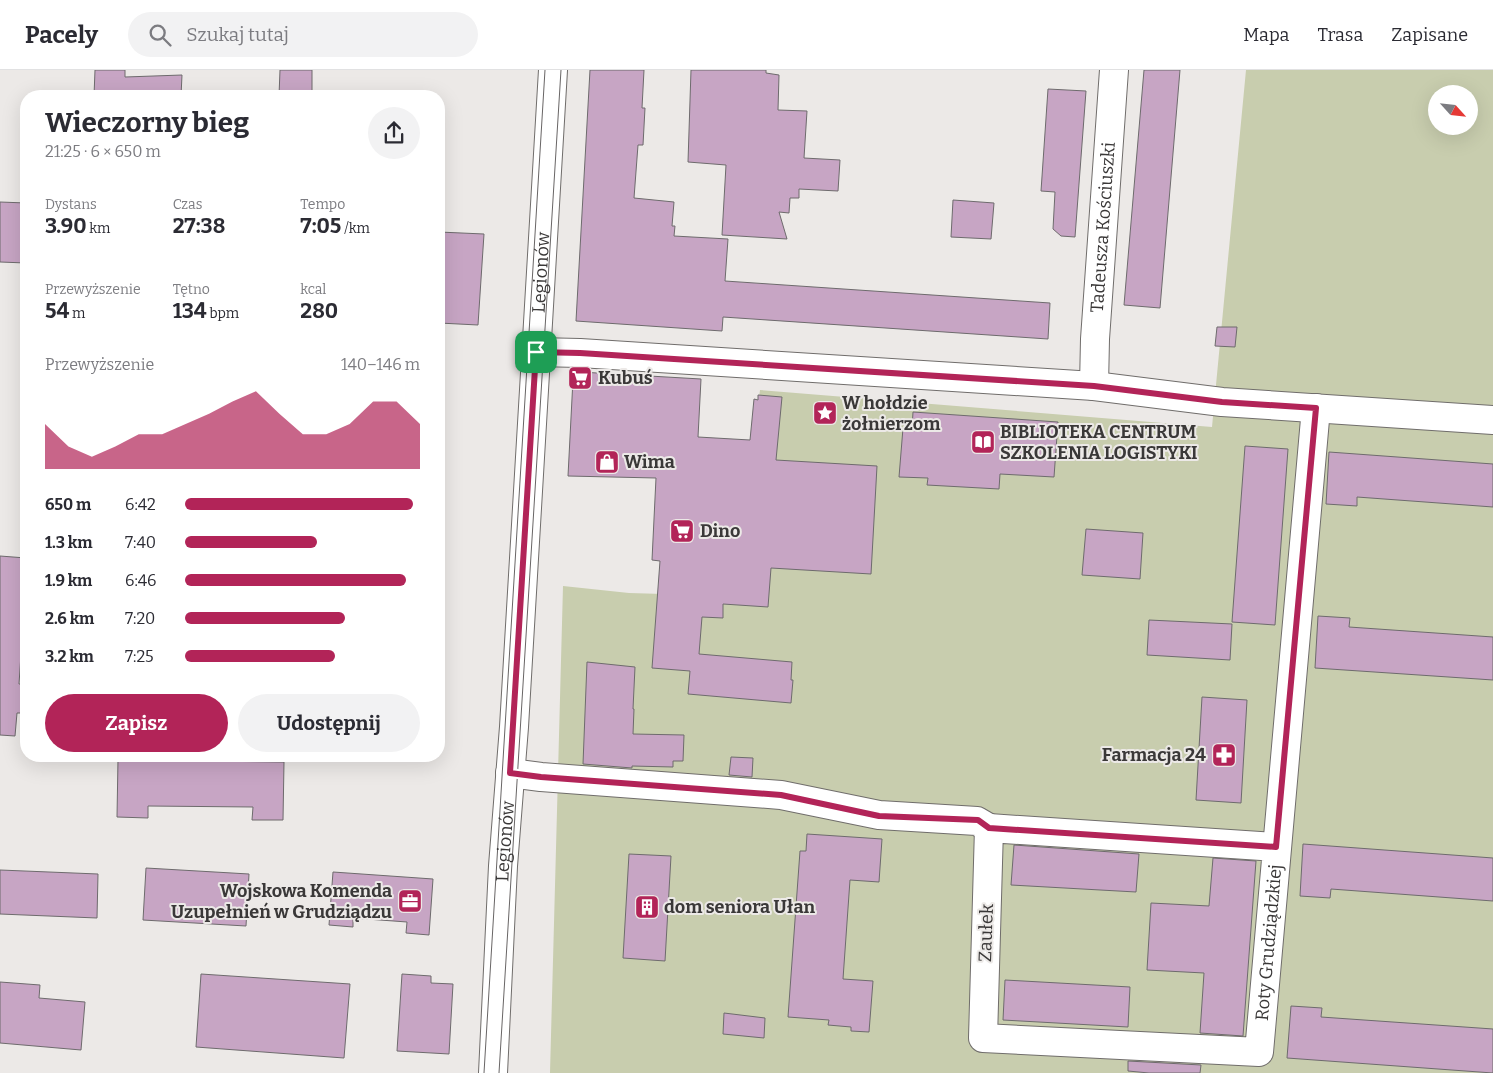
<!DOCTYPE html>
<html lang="pl">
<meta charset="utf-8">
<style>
:root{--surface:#fff;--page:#f2f2f3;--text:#2b2b33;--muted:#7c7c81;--line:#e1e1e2;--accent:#b22458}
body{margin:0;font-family:Bitter,serif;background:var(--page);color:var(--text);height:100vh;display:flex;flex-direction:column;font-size:19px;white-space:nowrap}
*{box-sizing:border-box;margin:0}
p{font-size:16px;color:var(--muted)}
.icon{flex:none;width:28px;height:28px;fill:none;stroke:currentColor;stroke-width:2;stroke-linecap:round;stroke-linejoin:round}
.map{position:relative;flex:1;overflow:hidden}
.details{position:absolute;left:20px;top:20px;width:425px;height:672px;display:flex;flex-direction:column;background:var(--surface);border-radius:20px;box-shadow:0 5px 20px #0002}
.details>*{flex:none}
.needle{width:32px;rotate:117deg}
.fabs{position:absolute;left:1428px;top:15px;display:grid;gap:10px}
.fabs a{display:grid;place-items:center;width:50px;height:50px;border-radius:50%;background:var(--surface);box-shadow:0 5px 20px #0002;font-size:25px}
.pin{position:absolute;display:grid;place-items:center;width:42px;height:42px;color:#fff;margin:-21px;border-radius:10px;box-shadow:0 2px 8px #0006}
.round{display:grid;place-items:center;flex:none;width:52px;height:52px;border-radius:26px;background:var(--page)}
.summary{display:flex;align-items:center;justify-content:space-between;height:85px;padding:0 25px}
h1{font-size:28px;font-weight:700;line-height:38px}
.figures{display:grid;grid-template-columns:repeat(3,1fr);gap:8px;height:85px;padding:5px 25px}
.figures div{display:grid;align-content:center}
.figures b{font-size:21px;font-weight:700}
.figures small{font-size:14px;font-weight:400}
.figures p{font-size:14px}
.chart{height:140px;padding:10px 25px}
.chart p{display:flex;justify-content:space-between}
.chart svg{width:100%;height:90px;margin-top:5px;fill:var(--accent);opacity:.7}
.cta{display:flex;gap:10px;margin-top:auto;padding:10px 25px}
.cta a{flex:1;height:58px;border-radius:30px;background:var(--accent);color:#fff;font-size:20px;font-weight:700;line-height:58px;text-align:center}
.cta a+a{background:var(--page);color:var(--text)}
ul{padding:0 25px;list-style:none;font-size:16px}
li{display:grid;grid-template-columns:80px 60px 1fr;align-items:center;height:38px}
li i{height:12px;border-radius:6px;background:var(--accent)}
header{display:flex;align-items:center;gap:30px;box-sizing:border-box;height:70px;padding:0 25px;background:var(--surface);border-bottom:1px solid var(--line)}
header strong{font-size:24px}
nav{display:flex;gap:28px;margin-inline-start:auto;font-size:18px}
.search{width:350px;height:45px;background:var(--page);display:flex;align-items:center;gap:12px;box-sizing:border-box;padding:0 18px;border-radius:28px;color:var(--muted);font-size:19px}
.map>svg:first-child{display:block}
.green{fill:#c8cdae;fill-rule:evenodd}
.building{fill:#c7a5c4;stroke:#6e6b6d}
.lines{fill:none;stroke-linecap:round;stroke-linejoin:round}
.minor-casing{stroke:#706d6b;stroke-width:30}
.minor{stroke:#fff;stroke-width:28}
.tram{stroke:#686565;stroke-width:1}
.route-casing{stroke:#fff;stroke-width:10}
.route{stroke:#b22458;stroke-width:6}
.labels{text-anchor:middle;stroke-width:4;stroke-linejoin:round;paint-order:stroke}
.street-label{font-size:18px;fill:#3a3838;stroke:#ece9e7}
.poi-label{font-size:18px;font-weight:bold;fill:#3a3838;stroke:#ece9e7;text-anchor:start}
</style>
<header>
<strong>Pacely</strong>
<div class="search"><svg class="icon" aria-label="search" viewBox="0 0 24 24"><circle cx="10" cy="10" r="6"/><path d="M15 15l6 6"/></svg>Szukaj tutaj</div>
<nav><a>Mapa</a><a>Trasa</a><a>Zapisane</a></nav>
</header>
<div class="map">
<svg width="1493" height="1003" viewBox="0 0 1493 1003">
<rect width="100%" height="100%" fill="#ece9e7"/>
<path class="green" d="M1246,0H1493V1003H550L563,516L629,523L732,526L760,320L1212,357ZM1436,24H1469V56H1436Z"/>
<path class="building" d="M95,0H125V7L182,5L181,26H94Z
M280,0H312V26H279Z
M590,0H644L642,38H645L643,75H638L634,128L674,132L672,156H675L674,166L728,169L725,211L1050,233L1048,269L723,247L722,261L576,251Z
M691,0H766V3L779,5L778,40L807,41L804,88L840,90L838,121L799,119V128H790L789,143L779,142L787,169L722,165L726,95L688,92Z
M1144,0H1180L1160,238L1124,235Z
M1048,19L1086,21L1075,167L1061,166L1053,159L1055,122L1041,121Z
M953,130L994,133L991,169L951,167Z
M0,132L26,133V193L0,192Z
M439,162L484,164L478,255L439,253Z
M1217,257H1237L1235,277L1215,276Z
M580,302L701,309L698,367L750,370L754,329L758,330V325L782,327L776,390L877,396L871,504L771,498L768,537L723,534V548L702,547L699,584L792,592L791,610H793L791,633L688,624L690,601L652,598L660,491L652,490L656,408L568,406L573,309Z
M913,342L1058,352L1054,407L1000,404L999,419L927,415L928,408L899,407L903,358H912Z
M1245,376L1288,379L1275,555L1232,552Z
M1329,382L1493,394V437L1357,427V436L1326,434Z
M1086,459L1143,463L1140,509L1082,505Z
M0,486L26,488V508L19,614H26V643H17L15,666L0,665Z
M1318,546L1350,548L1349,557L1493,567V610L1315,598Z
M1149,550L1232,554L1230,590L1147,585Z
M587,592L635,597L633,639H634L633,664L684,665L683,691H673V697L632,696V698L583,694Z
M1202,627L1247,630L1241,733L1196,730Z
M731,687L753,688L752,707L729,705Z
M118,690L284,692L283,750H252L253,737L148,736V748L117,747Z
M807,764L882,769L879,812L850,810L843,909L873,911L869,962L851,961V957L828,955L829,950L788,947L800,781H806Z
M1303,774L1493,788V831L1331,819L1330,828L1300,826Z
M1014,775L1139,784L1136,822L1011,815Z
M629,784L671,786L665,891L623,888Z
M1213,788L1256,791L1243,966L1200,963L1204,903L1147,900L1151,833L1209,836Z
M146,798L249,804L246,856L143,850Z
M0,800L98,804L97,848L0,844Z
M333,802L433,809L429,865L406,863L407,852L353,848V857L329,855Z
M201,904L350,914L344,988L196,977Z
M402,904L431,906V913L453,914L449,984L397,981Z
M1005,910L1130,917L1128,957L1003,950Z
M0,912L40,915L39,928L85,932L81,980L0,973Z
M1291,936L1322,938L1321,947L1493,959V1003L1287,988Z
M724,943L765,948L764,968L723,964Z
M1128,991L1201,995L1200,1003H1149L1128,1001Z"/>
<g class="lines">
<defs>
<g id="minor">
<path d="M536,282L580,283L1094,316L1222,332L1493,350"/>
<path id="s1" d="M1094,316L1095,269L1114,0"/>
<path d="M510,703L541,707L781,725L879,745L977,751L989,758"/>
<path id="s2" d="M1276,777L989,758L983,968L1259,982L1316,338"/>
<path id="s3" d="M493,1003L503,796L514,657L553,0"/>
</g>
</defs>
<use href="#minor" class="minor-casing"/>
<use href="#minor" class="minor"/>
<path class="tram" d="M484,1003L545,0
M499,1003L561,0"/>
</g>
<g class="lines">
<defs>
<path id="route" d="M536,282L580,283L1094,316L1222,332L1316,338L1276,777L989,758L978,750L879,746L781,725L541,707L510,703Z"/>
</defs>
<use href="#route" class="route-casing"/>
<use href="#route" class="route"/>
</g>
<defs>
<symbol id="supermarket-square" viewBox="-11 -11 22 22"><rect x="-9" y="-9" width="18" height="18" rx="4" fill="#b22458" stroke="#ece9e7"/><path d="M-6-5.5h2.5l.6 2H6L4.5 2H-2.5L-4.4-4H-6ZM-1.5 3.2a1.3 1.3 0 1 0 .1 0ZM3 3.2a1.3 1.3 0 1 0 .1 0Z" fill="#fff"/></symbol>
<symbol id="sight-square" viewBox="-11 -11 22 22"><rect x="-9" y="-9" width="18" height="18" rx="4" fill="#b22458" stroke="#ece9e7"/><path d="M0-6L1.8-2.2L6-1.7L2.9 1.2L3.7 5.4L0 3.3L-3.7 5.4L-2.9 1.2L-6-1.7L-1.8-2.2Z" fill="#fff"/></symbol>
<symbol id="library-square" viewBox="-11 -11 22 22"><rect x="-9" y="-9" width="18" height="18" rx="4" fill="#b22458" stroke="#ece9e7"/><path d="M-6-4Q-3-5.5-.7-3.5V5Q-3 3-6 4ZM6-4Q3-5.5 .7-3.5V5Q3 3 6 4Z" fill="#fff"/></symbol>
<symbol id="shop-square" viewBox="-11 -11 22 22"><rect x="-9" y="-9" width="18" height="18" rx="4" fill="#b22458" stroke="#ece9e7"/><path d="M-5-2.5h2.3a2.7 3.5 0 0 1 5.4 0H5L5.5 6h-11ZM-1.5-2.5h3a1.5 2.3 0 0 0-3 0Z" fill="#fff"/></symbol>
<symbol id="pharmacy-square" viewBox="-11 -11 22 22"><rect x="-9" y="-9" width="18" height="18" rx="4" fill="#b22458" stroke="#ece9e7"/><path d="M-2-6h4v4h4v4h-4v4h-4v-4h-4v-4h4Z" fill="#fff"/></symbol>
<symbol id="office-square" viewBox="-11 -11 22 22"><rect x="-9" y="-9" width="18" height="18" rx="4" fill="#b22458" stroke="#ece9e7"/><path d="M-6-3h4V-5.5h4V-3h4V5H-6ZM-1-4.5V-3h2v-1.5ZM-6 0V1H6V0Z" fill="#fff"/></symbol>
<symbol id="building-square" viewBox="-11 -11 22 22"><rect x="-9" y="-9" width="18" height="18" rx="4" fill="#b22458" stroke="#ece9e7"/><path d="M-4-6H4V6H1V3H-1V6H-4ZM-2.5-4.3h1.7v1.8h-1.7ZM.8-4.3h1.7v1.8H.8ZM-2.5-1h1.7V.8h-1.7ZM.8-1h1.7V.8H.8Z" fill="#fff"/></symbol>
</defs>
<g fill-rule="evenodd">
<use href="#supermarket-square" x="566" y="294" width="28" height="28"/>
<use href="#sight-square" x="811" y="329" width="28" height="28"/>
<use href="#library-square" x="969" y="358" width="28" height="28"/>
<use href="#shop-square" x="593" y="378" width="28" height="28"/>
<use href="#supermarket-square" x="668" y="447" width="28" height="28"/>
<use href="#pharmacy-square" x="1210" y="671" width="28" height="28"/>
<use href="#office-square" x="396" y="817" width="28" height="28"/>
<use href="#building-square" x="633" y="823" width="28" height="28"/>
</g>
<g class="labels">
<g class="street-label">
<text dy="6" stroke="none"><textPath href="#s1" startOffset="159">Tadeusza Kościuszki</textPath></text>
<text dy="6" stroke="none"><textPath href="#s3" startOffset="802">Legionów</textPath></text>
<text dy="6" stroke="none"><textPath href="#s3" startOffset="232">Legionów</textPath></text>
<text transform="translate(986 863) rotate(-88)" y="6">Zaułek</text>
<text dy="6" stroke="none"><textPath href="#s2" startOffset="884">Roty Grudziądzkiej</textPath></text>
</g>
<g class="poi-label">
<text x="598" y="314">Kubuś</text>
<text x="842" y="339">W hołdzie<tspan x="842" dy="21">żołnierzom</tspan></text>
<text x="1000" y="368">BIBLIOTEKA CENTRUM<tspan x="1000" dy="21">SZKOLENIA LOGISTYKI</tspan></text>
<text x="624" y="398">Wima</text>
<text x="700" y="467">Dino</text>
<text x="1206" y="691" text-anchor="end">Farmacja 24</text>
<text x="392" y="827" text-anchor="end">Wojskowa Komenda<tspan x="392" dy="21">Uzupełnień w Grudziądzu</tspan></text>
<text x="664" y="843">dom seniora Ułan</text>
</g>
</g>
</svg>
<div class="fabs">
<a><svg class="needle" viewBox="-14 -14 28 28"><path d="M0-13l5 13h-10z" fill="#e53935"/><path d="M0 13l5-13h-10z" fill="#7c7c81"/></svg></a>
</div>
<div class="pin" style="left:536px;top:282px;background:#1e9e55"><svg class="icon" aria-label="arrive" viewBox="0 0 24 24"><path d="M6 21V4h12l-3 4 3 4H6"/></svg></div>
<section class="details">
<div class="summary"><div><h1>Wieczorny bieg</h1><p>21:25 · 6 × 650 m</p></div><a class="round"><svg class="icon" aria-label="share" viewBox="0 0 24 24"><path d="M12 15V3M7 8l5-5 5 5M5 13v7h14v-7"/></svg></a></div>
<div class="figures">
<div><p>Dystans</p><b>3.90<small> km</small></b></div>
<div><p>Czas</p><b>27:38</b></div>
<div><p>Tempo</p><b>7:05<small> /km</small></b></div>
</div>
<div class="figures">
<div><p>Przewyższenie</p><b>54<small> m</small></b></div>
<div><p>Tętno</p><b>134<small> bpm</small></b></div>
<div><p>kcal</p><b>280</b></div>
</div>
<div class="chart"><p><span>Przewyższenie</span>140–146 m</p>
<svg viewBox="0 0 160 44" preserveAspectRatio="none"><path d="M0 44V22L10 33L20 38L30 33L40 27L50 27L60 22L70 17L80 11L90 6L100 17L110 27L120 27L130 22L140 11L150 11L160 22V44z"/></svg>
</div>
<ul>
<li><b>650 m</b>6:42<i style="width:97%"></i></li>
<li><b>1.3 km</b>7:40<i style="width:56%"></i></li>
<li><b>1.9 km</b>6:46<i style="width:94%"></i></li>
<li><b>2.6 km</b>7:20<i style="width:68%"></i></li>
<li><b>3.2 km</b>7:25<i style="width:64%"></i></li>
</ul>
<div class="cta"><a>Zapisz</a><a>Udostępnij</a></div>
</section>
</div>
